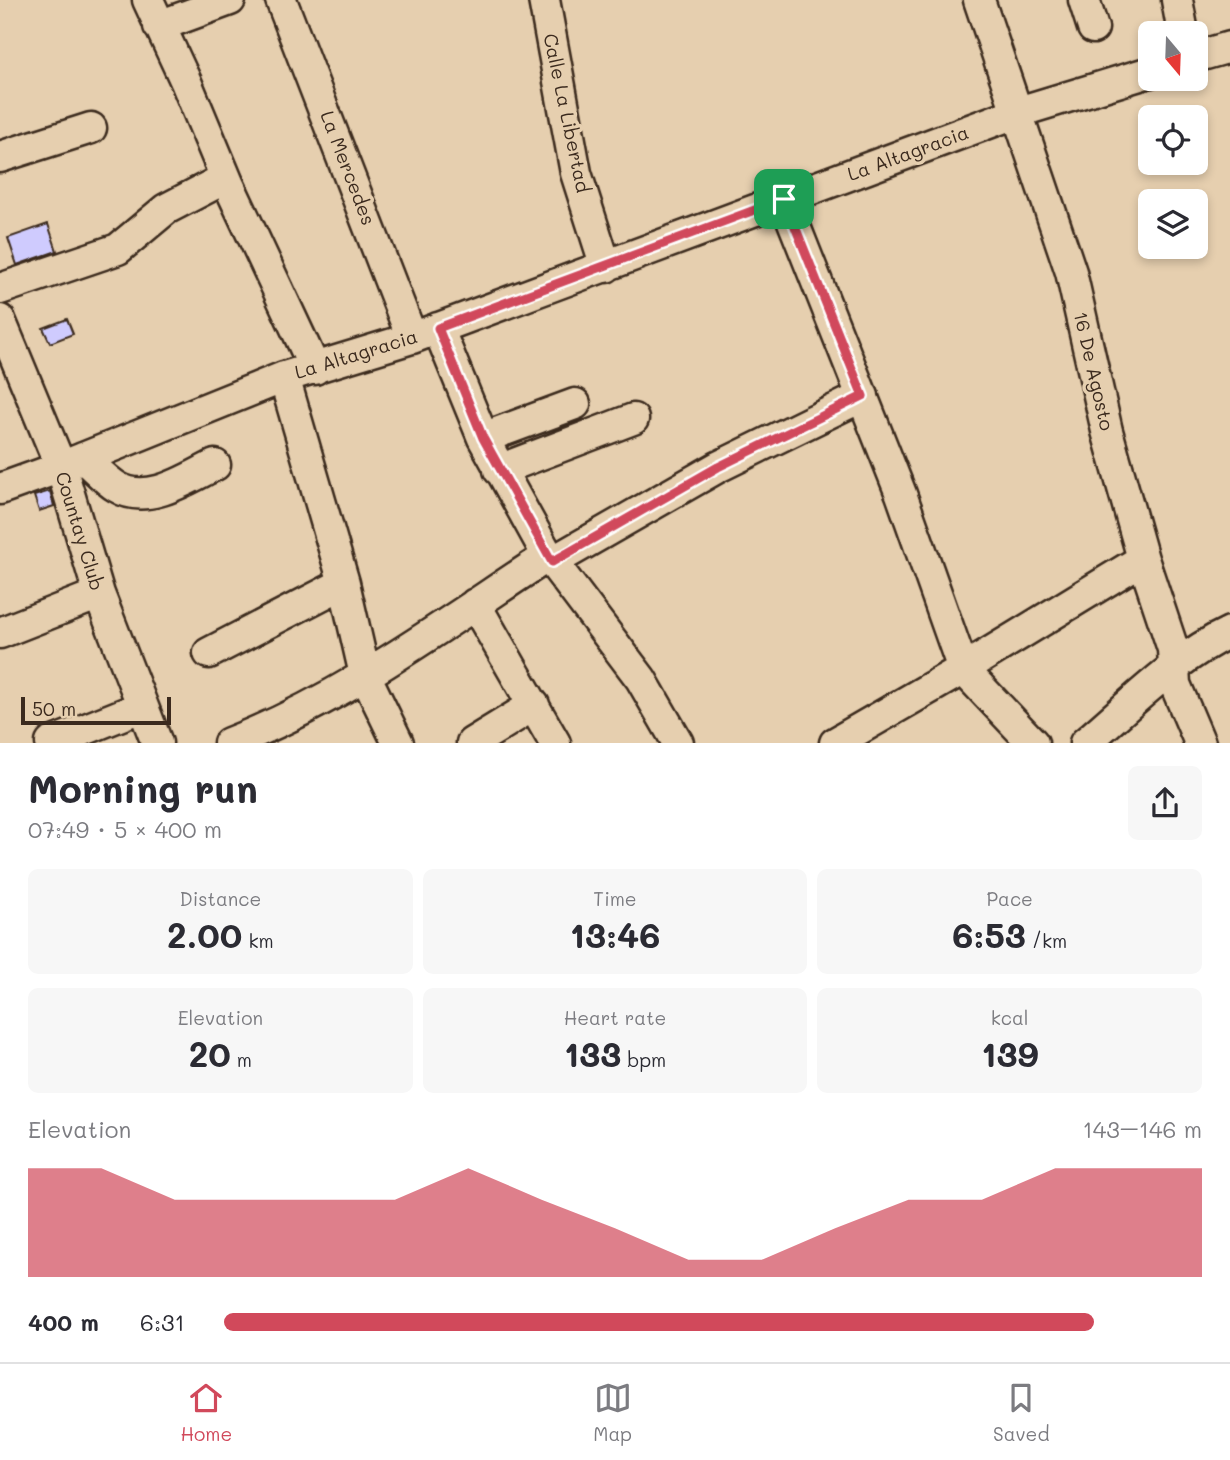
<!DOCTYPE html>
<meta charset="utf-8">
<style>
:root{--surface:#fff;--page:#f7f7f7;--text:#2b2b33;--muted:#7c7c81;--line:#e1e1e2;--accent:#d1495b}
body{margin:0;font-family:Mali,sans-serif;background:var(--page);color:var(--text);height:100vh;display:flex;flex-direction:column;font-size:26px;white-space:nowrap}
*{box-sizing:border-box;margin:0}
p{font-size:23px;color:var(--muted)}
.icon{flex:none;width:38px;height:38px;fill:none;stroke:currentColor;stroke-width:2;stroke-linecap:round;stroke-linejoin:round}
.map{position:relative;height:743px;overflow:hidden}
.details{display:flex;flex-direction:column;background:var(--surface);flex:1}
.details>*{flex:none}
.needle{width:46px;rotate:161deg}
.tools{position:absolute;left:1138px;top:21px;display:grid;gap:14px}
.tools a{display:grid;place-items:center;width:70px;height:70px;border-radius:10px;background:var(--surface);box-shadow:0 4px 10px #0003;font-size:35px}
.scale{position:absolute;left:21px;bottom:18px;width:150px;box-sizing:border-box;padding-left:7px;border:4px solid #3b2a1e;border-top:0;font-size:19px;line-height:24px;white-space:nowrap;color:#3b2a1e;-webkit-text-stroke:5px #e6cfaf;paint-order:stroke}
.pin{position:absolute;display:grid;place-items:center;width:60px;height:60px;color:#fff;margin:-30px;border-radius:14px;box-shadow:0 4px 10px #0006}
.round{display:grid;place-items:center;flex:none;width:74px;height:74px;border-radius:10px;background:var(--page)}
.head{display:flex;align-items:center;justify-content:space-between;height:119px;padding:0 28px}
h1{font-size:38px;font-weight:700;line-height:52px}
.metrics{display:grid;grid-template-columns:repeat(3,1fr);gap:10px;height:119px;padding:7px 28px}
.metrics div{display:grid;align-content:center;border-radius:10px;background:var(--page);text-align:center}
.metrics b{font-size:35px;font-weight:700}
.metrics small{font-size:19px;font-weight:400}
.metrics p{font-size:19px}
.chart{height:196px;padding:14px 28px}
.chart p{display:flex;justify-content:space-between}
.chart svg{width:100%;height:126px;margin-top:7px;fill:var(--accent);opacity:.7}
ul{padding:0 28px;list-style:none;font-size:23px}
li{display:grid;grid-template-columns:112px 84px 1fr;align-items:center;height:52px}
li i{height:18px;border-radius:9px;background:var(--accent)}
.dock{display:flex;justify-content:space-around;align-items:center;height:98px;border-top:2px solid var(--line);background:var(--surface);font-size:19px;color:var(--muted)}
.dock a{display:grid;justify-items:center;gap:4px}
.dock .active{color:var(--accent)}
.map>svg:first-child{display:block}
.building{fill:#cfcbfe;stroke:#3b2a1e;stroke-width:2}
.lines{fill:none;stroke-linecap:round;stroke-linejoin:round}
.minor-casing{stroke:#3b2a1e;stroke-width:35}
.minor{stroke:#e6cfaf;stroke-width:30}
.route-casing{stroke:#fff;stroke-width:14}
.route{stroke:#d1495b;stroke-width:9}
.labels{text-anchor:middle;stroke-width:7;stroke-linejoin:round;paint-order:stroke}
.street-label{font-size:19px;fill:#3b2a1e;stroke:#e6cfaf}
</style>
<div class="map">
<svg width="1230" height="743" viewBox="0 0 1230 743">
<rect width="100%" height="100%" fill="#e6cfaf"/>
<filter id="ink" filterUnits="userSpaceOnUse"><feTurbulence type="fractalNoise" baseFrequency=".0143" numOctaves="2"/><feDisplacementMap in="SourceGraphic" scale="14" xChannelSelector="R" yChannelSelector="G"/><feConvolveMatrix kernelMatrix="1 2 1 2 8 2 1 2 1" color-interpolation-filters="sRGB"/></filter>
<g filter="url(#ink)">
<path class="building" d="M48,224L57,251L17,265L8,238Z
M67,319L73,334L50,343L43,328Z
M50,491L54,506L39,511L34,496Z"/>
<g class="lines">
<defs>
<path id="minor" d="M148,0L186,82L228,183L315,369
M281,0L412,338
M544,0L576,173L606,267
M979,0L1071,272L1107,431L1143,559L1173,649L1175,684L1200,743
M1084,0L1093,28
M1177,0L1183,33
M159,26L230,0
M1195,57L1230,47
M0,157L91,128
M784,199L901,494L963,669L1033,743
M0,289L118,249L166,209L218,182L228,183
M0,320L61,467L99,594L157,743
M438,328L483,438L548,556L641,679L678,743
M284,377L344,583L365,675L398,743
M483,438L575,404
M83,458C94,467 105,480 117,487C148,506 188,478 215,465
M499,470L633,419
M0,489L61,467L284,377L412,338L1018,112L1150,72
M552,562L718,467L863,396
M475,604L555,743
M0,633L99,594
M209,653L344,583
M51,743L141,707
M229,743C344,699 445,623 548,556
M472,743L534,705
M835,743L963,669L1143,559
M1085,743C1130,705 1176,657 1230,632"/>
</defs>
<use href="#minor" class="minor-casing"/>
<use href="#minor" class="minor"/>
</g>
</g>
<g class="lines" filter="url(#ink)">
<defs>
<path id="route" d="M784,199L863,396L718,467L552,562L483,438L438,328Z"/>
</defs>
<use href="#route" class="route-casing"/>
<use href="#route" class="route"/>
</g>
<g class="labels">
<g class="street-label">
<text transform="translate(567 113) rotate(78)" y="7">Calle La Libertad</text>
<text transform="translate(908 153) rotate(-20)" y="7">La Altagracia</text>
<text transform="translate(348 168) rotate(69)" y="7">La Mercedes</text>
<text transform="translate(356 354) rotate(-17)" y="7">La Altagracia</text>
<text transform="translate(1094 371) rotate(77)" y="7">16 De Agosto</text>
<text transform="translate(80 531) rotate(73)" y="7">Countay Club</text>
</g>
</g>
</svg>
<div class="tools">
<a><svg class="needle" viewBox="-14 -14 28 28"><path d="M0-13l5 13h-10z" fill="#e53935"/><path d="M0 13l5-13h-10z" fill="#7c7c81"/></svg></a>
<a><svg class="icon" aria-label="locate" viewBox="0 0 24 24"><circle cx="12" cy="12" r="6"/><path d="M12 2v4M12 18v4M2 12h4M18 12h4"/></svg></a>
<a><svg class="icon" aria-label="layers" viewBox="0 0 24 24"><path d="M12 4l9 5-9 5-9-5zM3 14l9 5 9-5"/></svg></a>
</div>
<div class="scale">50 m</div>
<div class="pin" style="left:784px;top:199px;background:#1e9e55"><svg class="icon" aria-label="arrive" viewBox="0 0 24 24"><path d="M6 21V4h12l-3 4 3 4H6"/></svg></div>
</div>
<section class="details">
<div class="head"><div><h1>Morning run</h1><p>07:49 · 5 × 400 m</p></div><a class="round"><svg class="icon" aria-label="share" viewBox="0 0 24 24"><path d="M12 15V3M7 8l5-5 5 5M5 13v7h14v-7"/></svg></a></div>
<div class="metrics">
<div><p>Distance</p><b>2.00<small> km</small></b></div>
<div><p>Time</p><b>13:46</b></div>
<div><p>Pace</p><b>6:53<small> /km</small></b></div>
</div>
<div class="metrics">
<div><p>Elevation</p><b>20<small> m</small></b></div>
<div><p>Heart rate</p><b>133<small> bpm</small></b></div>
<div><p>kcal</p><b>139</b></div>
</div>
<div class="chart"><p><span>Elevation</span>143–146 m</p>
<svg viewBox="0 0 160 44" preserveAspectRatio="none"><path d="M0 44V6L10 6L20 17L30 17L40 17L50 17L60 6L70 17L80 27L90 38L100 38L110 27L120 17L130 17L140 6L150 6L160 6V44z"/></svg>
</div>
<ul>
<li><b>400 m</b>6:31<i style="width:89%"></i></li>
</ul>
</section>
<nav class="dock">
<a class="active"><svg class="icon" aria-label="home" viewBox="0 0 24 24"><path d="M3 11l9-7 9 7M6 9v11h12V9"/></svg>Home</a>
<a><svg class="icon" aria-label="map" viewBox="0 0 24 24"><path d="M3 6l6-2 6 2 6-2v14l-6 2-6-2-6 2zM9 4v14M15 6v14"/></svg>Map</a>
<a><svg class="icon" aria-label="saved" viewBox="0 0 24 24"><path d="M7 4h10v16l-5-4-5 4z"/></svg>Saved</a>
</nav>
